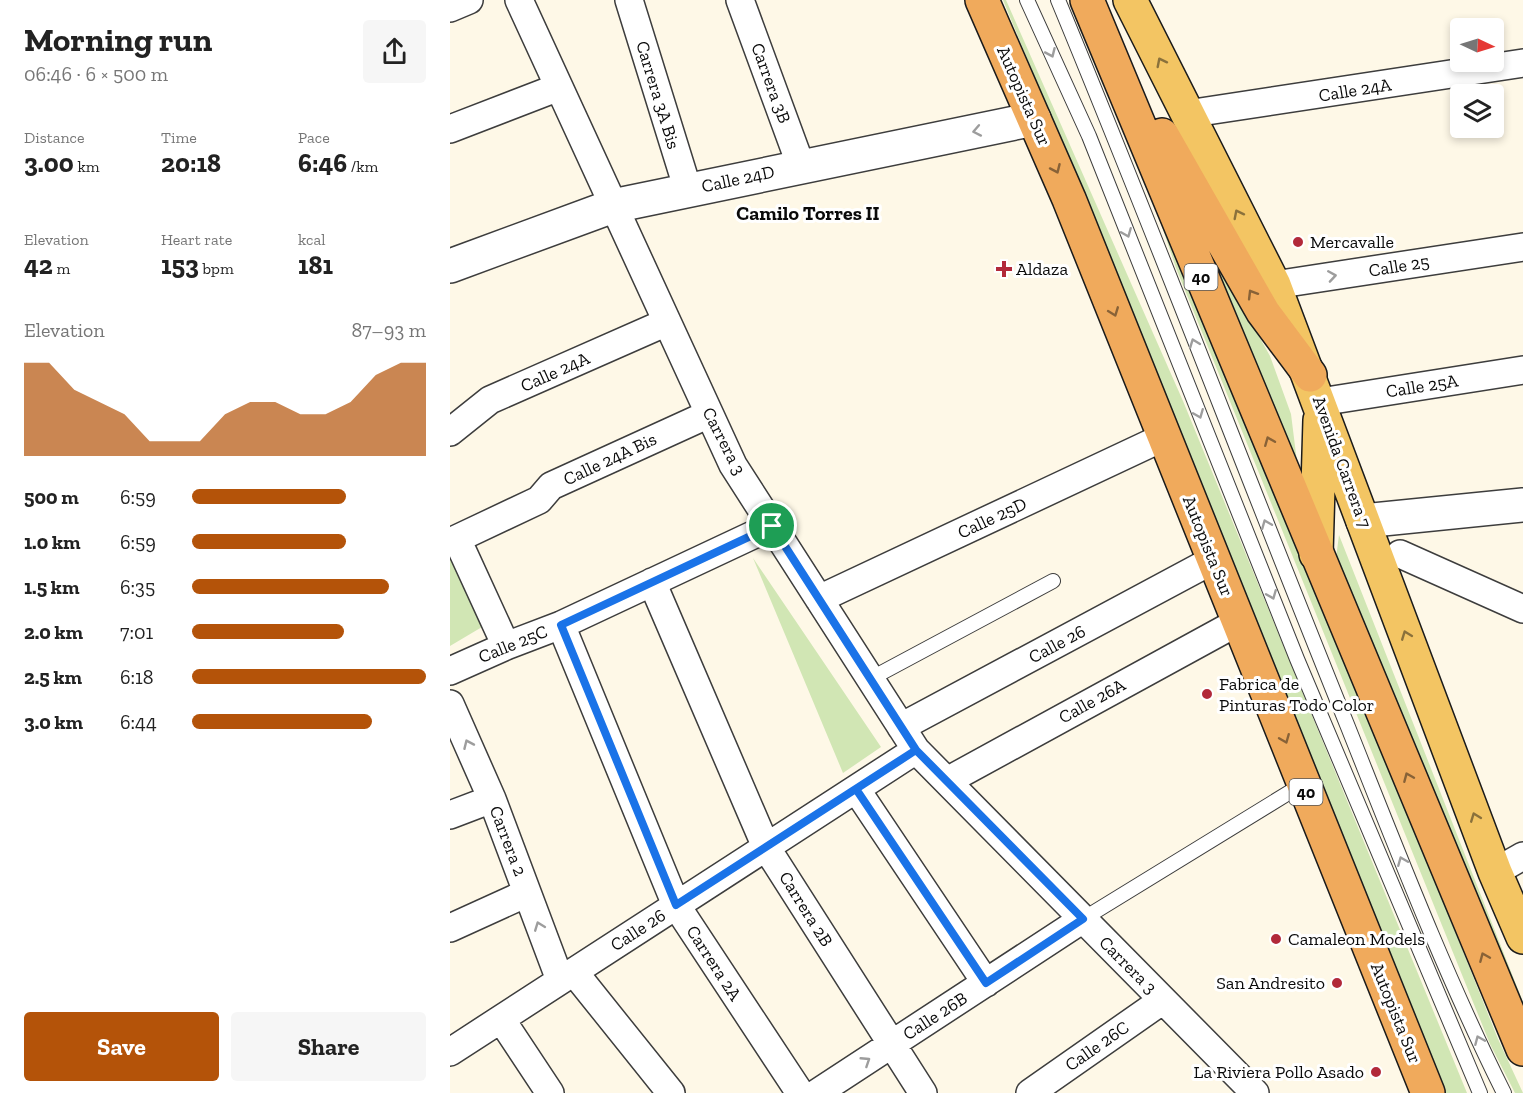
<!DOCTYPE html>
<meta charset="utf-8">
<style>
:root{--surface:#fff;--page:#f6f6f6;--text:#222;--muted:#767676;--accent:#b45309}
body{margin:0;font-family:"Zilla Slab",serif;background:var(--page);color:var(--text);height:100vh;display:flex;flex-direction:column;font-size:22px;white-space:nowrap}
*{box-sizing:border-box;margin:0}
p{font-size:20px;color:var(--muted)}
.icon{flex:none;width:33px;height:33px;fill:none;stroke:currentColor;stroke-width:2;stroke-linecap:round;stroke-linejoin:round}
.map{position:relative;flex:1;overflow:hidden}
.sheet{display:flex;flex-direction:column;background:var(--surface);width:450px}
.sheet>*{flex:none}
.needle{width:39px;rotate:94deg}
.tools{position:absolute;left:1000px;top:18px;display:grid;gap:12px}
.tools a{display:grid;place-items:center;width:54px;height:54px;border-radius:6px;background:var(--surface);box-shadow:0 3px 9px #0003;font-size:30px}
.pin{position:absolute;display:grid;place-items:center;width:51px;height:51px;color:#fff;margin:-26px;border:3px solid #fff;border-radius:50%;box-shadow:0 2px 6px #0007}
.round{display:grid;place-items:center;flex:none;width:63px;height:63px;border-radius:6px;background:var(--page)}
.overview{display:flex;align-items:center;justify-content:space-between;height:102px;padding:0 24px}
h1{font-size:33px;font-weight:800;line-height:45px}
.stats{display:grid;grid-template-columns:repeat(3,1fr);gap:9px;height:102px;padding:6px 24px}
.stats div{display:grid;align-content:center}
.stats b{font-size:26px;font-weight:800}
.stats small{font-size:16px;font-weight:400}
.stats p{font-size:16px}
.chart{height:168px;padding:12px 24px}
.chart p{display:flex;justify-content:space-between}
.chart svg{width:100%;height:108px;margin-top:6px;fill:var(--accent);opacity:.7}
.cta{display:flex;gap:12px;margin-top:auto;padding:12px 24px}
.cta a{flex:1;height:69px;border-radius:6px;background:var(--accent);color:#fff;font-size:24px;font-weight:800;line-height:69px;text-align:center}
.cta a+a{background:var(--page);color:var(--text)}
ul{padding:0 24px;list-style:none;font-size:20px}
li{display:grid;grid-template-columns:96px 72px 1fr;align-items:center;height:45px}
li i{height:15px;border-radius:8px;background:var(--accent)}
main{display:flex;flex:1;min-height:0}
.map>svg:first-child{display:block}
.green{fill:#d1e6b4}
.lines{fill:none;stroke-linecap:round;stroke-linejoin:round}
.service-casing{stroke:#3d3d3d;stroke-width:16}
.minor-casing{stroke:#3d3d3d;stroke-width:30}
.tertiary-casing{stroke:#3d3d3d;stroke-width:36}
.primary-casing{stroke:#1b1b1b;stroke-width:36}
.trunk-casing{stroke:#1b1b1b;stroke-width:36}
.service{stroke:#fff;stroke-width:14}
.minor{stroke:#fff;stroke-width:27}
.tertiary{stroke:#fff;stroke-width:33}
.primary{stroke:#f3c563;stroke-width:33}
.trunk{stroke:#f0aa5c;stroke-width:33}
.oneway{stroke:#9d9d9d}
.oneway2{stroke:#8a713b}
.oneway3{stroke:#886237}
.route-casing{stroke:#fff;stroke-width:12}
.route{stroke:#1a73e8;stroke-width:8}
.poi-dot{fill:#b2293a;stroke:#fff;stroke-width:2}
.labels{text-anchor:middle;stroke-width:6;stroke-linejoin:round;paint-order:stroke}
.shield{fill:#fff;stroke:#545454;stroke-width:1.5}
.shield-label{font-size:16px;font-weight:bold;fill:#0a0a0a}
.street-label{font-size:18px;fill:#0a0a0a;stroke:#fff}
.poi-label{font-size:18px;fill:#0a0a0a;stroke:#fff;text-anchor:start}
.neighbourhood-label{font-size:20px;font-weight:bold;fill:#0a0a0a;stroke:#fff}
</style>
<main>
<section class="sheet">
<div class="overview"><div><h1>Morning run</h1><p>06:46 · 6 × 500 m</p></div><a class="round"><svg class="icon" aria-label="share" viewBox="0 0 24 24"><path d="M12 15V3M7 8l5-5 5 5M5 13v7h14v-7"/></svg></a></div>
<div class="stats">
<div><p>Distance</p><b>3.00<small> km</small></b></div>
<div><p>Time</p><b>20:18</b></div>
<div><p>Pace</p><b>6:46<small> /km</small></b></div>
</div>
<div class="stats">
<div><p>Elevation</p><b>42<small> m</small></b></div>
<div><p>Heart rate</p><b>153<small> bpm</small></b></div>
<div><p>kcal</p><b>181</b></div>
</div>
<div class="chart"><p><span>Elevation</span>87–93 m</p>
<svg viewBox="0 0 160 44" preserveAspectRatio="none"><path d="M0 44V6L10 6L20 17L30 22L40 27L50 38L60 38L70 38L80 27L90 22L100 22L110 27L120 27L130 22L140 11L150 6L160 6V44z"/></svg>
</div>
<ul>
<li><b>500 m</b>6:59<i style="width:66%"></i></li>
<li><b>1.0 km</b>6:59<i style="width:66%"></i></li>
<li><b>1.5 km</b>6:35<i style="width:84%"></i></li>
<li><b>2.0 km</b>7:01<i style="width:65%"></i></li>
<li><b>2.5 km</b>6:18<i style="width:100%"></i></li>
<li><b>3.0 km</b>6:44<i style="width:77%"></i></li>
</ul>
<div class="cta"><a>Save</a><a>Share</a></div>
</section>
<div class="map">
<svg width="1073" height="1093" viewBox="0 0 1073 1093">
<rect width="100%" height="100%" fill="#fef8e7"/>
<path class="green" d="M553,0H556L733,401L1017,1093H995L720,405Z
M672,108L774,353L1048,1039L1073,1093H1065L1040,1044L726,268Z
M751,233L820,356L841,414L848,470Z
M889,535L1073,1002V1017L886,558Z
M3,553L32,627L0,646V555Z
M303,558L431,747L393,773Z"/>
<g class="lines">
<defs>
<path id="service" d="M577,0L639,136L847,659L1030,1093
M608,0C708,241 800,485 898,727C947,850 995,975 1054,1093
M420,679L603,581
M633,919L853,784"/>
<path id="minor" d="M69,0L283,465L466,750L805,1093
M179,0L238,190
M290,0L351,166
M0,8L19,0
M737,114L1073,63
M0,129L109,87
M824,285L1073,247
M870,402L1073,370
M0,432L40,400L217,322
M7,539L56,646
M0,542L89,500L101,486L259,414
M950,554L1073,609
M202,582L316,847L473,1093
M369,599L714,437
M111,625L226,905L350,1093
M0,671L56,646L111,625L322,526
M0,704L42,799L110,980
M451,727L763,560
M497,781L788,622
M406,789L536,983
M0,815L42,799
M1045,872L1073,856
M0,928L77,893
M124,972L221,1093
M51,1019L100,1093
M0,1052L466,750
M367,1093L633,919
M580,1093L713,1000"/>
<path id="tertiary" d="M0,266L163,206L584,119
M913,521L1073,505"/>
<path id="primary" d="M680,0L824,285L1045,872L1073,937
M866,554L870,420"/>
<path id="trunk" d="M532,0L619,199L978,1093
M637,0L1073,1049
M712,135L813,312L860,375"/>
</defs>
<use href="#service" class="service-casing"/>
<use href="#minor" class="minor-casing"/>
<use href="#tertiary" class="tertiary-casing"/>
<use href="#primary" class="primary-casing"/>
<use href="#trunk" class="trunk-casing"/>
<use href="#service" class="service"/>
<use href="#minor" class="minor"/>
<use href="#tertiary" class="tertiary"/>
<use href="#primary" class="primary"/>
<use href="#trunk" class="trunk"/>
</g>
<defs><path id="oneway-chevron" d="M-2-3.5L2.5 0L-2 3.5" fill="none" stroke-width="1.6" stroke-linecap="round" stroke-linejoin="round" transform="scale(1.5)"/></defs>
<g class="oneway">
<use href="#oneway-chevron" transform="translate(601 53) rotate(66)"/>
<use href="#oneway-chevron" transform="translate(527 131) rotate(169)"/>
<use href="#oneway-chevron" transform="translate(677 233) rotate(68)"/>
<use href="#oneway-chevron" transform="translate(882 276) rotate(-9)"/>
<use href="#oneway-chevron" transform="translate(744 343) rotate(-111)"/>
<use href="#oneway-chevron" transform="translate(749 414) rotate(68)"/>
<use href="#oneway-chevron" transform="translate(816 524) rotate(-112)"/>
<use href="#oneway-chevron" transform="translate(822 595) rotate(68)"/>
<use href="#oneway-chevron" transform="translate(18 744) rotate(-114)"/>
<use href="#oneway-chevron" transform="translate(952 861) rotate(-112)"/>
<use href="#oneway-chevron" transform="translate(89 926) rotate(-111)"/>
<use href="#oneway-chevron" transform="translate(1029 1040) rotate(-113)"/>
<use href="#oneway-chevron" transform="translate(416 1061) rotate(-33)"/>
</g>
<g class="oneway2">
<use href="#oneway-chevron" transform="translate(711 62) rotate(-117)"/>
<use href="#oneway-chevron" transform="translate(788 214) rotate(-117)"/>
<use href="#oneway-chevron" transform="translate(956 635) rotate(-111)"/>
<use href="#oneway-chevron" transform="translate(1025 817) rotate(-111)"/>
</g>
<g class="oneway3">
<use href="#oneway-chevron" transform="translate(606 169) rotate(66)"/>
<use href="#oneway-chevron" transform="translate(802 294) rotate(-121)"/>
<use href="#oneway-chevron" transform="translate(664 312) rotate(69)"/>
<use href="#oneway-chevron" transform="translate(819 441) rotate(-112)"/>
<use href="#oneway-chevron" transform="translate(835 739) rotate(68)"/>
<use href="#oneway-chevron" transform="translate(958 777) rotate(-113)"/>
<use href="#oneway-chevron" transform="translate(1034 957) rotate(-113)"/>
</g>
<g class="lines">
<defs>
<path id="route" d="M322,526L111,625L226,905L466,750L633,919L536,983L406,789L466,750L322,526"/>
</defs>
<use href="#route" class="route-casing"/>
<use href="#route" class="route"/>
</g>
<g class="poi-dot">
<circle cx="848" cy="242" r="6"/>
<path d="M551 260h6v6h6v6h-6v6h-6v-6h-6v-6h6z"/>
<circle cx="757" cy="694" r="6"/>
<circle cx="826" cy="939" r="6"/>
<circle cx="887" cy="983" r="6"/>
<circle cx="926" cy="1072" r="6"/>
</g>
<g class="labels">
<g class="shield">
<rect x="734.5" y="264" width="33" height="26" rx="4.5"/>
<rect x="839.5" y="779" width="33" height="26" rx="4.5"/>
</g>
<g class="shield-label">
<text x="751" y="283">40</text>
<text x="856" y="798">40</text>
</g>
<g class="street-label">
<text transform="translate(321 83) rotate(70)" y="6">Carrera 3B</text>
<text transform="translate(905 90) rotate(-9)" y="6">Calle 24A</text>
<text transform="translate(208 95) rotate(73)" y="6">Carrera 3A Bis</text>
<text transform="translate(574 96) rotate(66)" y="6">Autopista Sur</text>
<text transform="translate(288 179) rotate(-12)" y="6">Calle 24D</text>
<text transform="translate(949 266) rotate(-9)" y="6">Calle 25</text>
<text transform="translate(105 372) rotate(-24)" y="6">Calle 24A</text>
<text transform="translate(972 386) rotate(-9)" y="6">Calle 25A</text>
<text transform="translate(274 441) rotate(63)" y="6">Carrera 3</text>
<text transform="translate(160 459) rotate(-25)" y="6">Calle 24A Bis</text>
<text transform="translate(892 462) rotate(70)" y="6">Avenida Carrera 7</text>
<text transform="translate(542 518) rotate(-25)" y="6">Calle 25D</text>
<text transform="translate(758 546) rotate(68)" y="6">Autopista Sur</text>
<text transform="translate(63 644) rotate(-22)" y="6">Calle 25C</text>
<text transform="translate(607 644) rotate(-28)" y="6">Calle 26</text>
<text transform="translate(642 701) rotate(-29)" y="6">Calle 26A</text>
<text transform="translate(58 841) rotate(69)" y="6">Carrera 2</text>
<text transform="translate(356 909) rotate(58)" y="6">Carrera 2B</text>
<text transform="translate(188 930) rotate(-33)" y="6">Calle 26</text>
<text transform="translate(264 963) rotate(57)" y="6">Carrera 2A</text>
<text transform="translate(678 965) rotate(45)" y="6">Carrera 3</text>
<text transform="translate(946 1013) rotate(68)" y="6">Autopista Sur</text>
<text transform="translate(485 1016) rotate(-33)" y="6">Calle 26B</text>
<text transform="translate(647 1046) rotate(-35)" y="6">Calle 26C</text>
</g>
<g class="poi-label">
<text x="860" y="248">Mercavalle</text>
<text x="566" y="275">Aldaza</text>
<text x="769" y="690">Fabrica de<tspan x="769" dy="21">Pinturas Todo Color</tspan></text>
<text x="838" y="945">Camaleon Models</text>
<text x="875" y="989" text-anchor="end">San Andresito</text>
<text x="914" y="1078" text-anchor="end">La Riviera Pollo Asado</text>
</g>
<g class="neighbourhood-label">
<text x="358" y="220">Camilo Torres II</text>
</g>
</g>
</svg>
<div class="tools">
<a><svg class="needle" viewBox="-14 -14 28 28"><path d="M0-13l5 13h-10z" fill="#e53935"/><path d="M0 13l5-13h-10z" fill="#767676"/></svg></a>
<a><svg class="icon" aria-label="layers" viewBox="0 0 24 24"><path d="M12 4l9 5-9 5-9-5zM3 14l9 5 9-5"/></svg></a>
</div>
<div class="pin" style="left:322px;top:526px;background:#1e9e55"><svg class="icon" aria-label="arrive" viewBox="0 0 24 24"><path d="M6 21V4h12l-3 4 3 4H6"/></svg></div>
</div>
</main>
